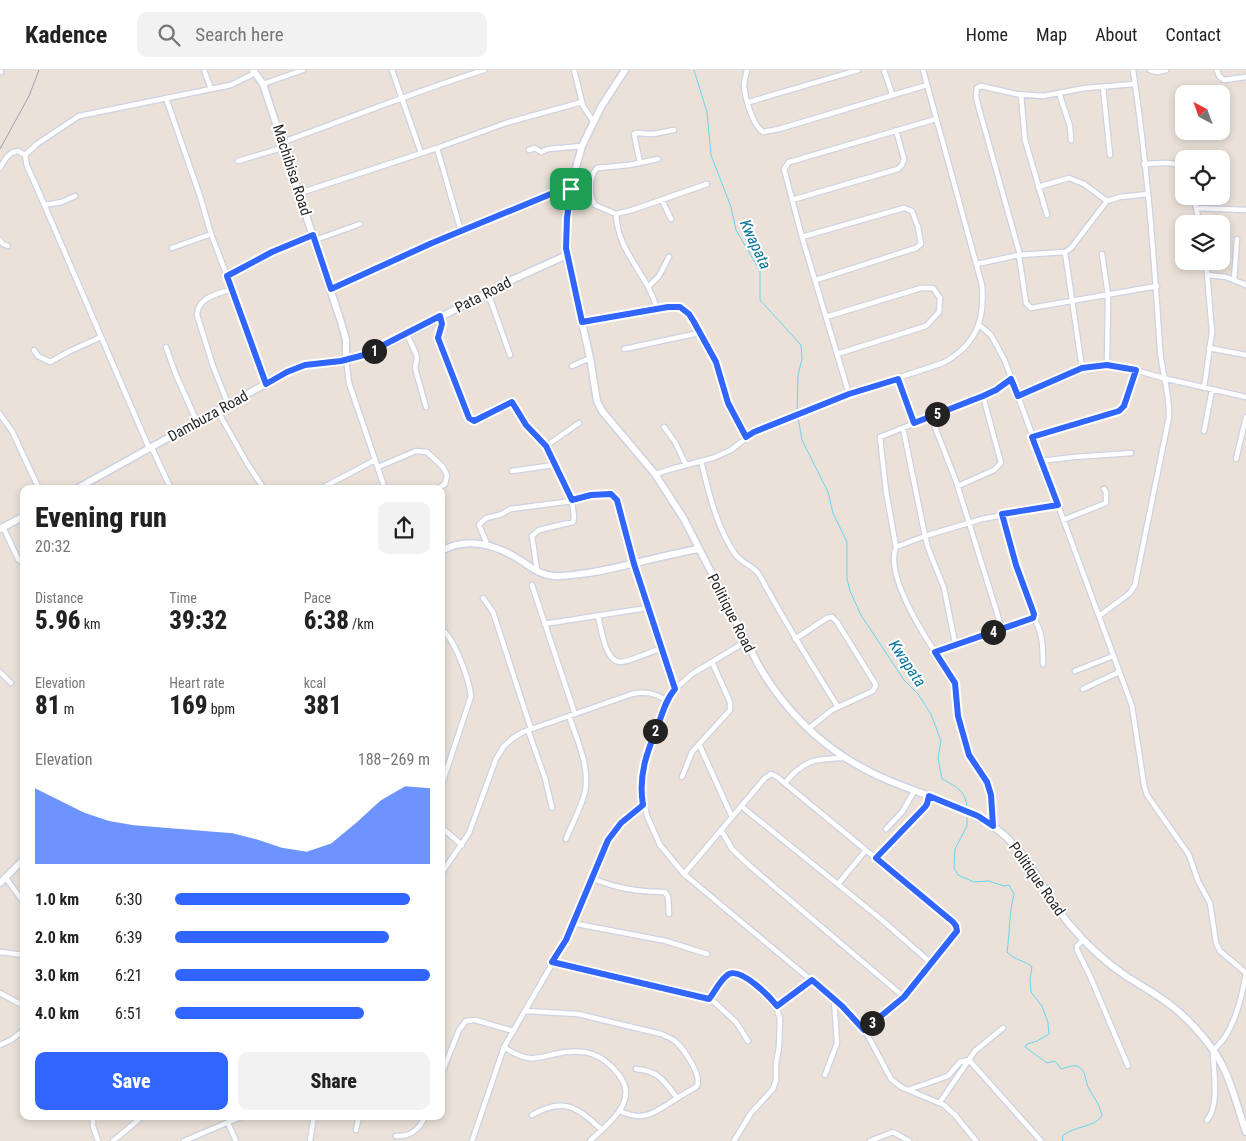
<!DOCTYPE html>
<meta charset="utf-8">
<style>
:root{--surface:#fff;--page:#f2f2f2;--text:#222;--muted:#767676;--line:#e0e0e0;--accent:#3066ff}
body{margin:0;font-family:"Roboto Condensed",sans-serif;background:var(--page);color:var(--text);height:100vh;display:flex;flex-direction:column;font-size:19px;white-space:nowrap}
*{box-sizing:border-box;margin:0}
p{font-size:16px;color:var(--muted)}
.icon{flex:none;width:28px;height:28px;fill:none;stroke:currentColor;stroke-width:2;stroke-linecap:round;stroke-linejoin:round}
.map{position:relative;flex:1;overflow:hidden}
.panel{position:absolute;left:20px;top:415px;width:425px;height:635px;display:flex;flex-direction:column;background:var(--surface);border-radius:10px;box-shadow:0 2px 8px #0003}
.panel>*{flex:none}
.needle{width:32px;rotate:319deg}
.tools{position:absolute;left:1175px;top:15px;display:grid;gap:10px}
.tools a{display:grid;place-items:center;width:55px;height:55px;border-radius:10px;background:var(--surface);box-shadow:0 2px 8px #0003;font-size:25px}
.pin{position:absolute;display:grid;place-items:center;width:42px;height:42px;color:#fff;margin:-21px;border-radius:10px;box-shadow:0 2px 8px #0006}
.km{position:absolute;width:25px;height:25px;margin:-12px;border-radius:50%;background:#222;color:#fff;font-size:14px;line-height:25px;text-align:center}
.round{display:grid;place-items:center;flex:none;width:52px;height:52px;border-radius:10px;background:var(--page)}
.head{display:flex;align-items:center;justify-content:space-between;height:85px;padding:0 15px}
h1{font-size:28px;font-weight:800;line-height:38px}
.metrics{display:grid;grid-template-columns:repeat(3,1fr);gap:8px;height:85px;padding:5px 15px}
.metrics div{display:grid;align-content:center}
.metrics b{font-size:25px;font-weight:800}
.metrics small{font-size:14px;font-weight:400}
.metrics p{font-size:14px}
.chart{height:140px;padding:10px 15px}
.chart p{display:flex;justify-content:space-between}
.chart svg{width:100%;height:90px;margin-top:5px;fill:var(--accent);opacity:.7}
.cta{display:flex;gap:10px;margin-top:auto;padding:10px 15px}
.cta a{flex:1;height:58px;border-radius:10px;background:var(--accent);color:#fff;font-size:20px;font-weight:800;line-height:58px;text-align:center}
.cta a+a{background:var(--page);color:var(--text)}
ul{padding:0 15px;list-style:none;font-size:16px}
li{display:grid;grid-template-columns:80px 60px 1fr;align-items:center;height:38px}
li i{height:12px;border-radius:6px;background:var(--accent)}
header{display:flex;align-items:center;gap:30px;box-sizing:border-box;height:70px;padding:0 25px;background:var(--surface);border-bottom:1px solid var(--line)}
header strong{font-size:24px}
nav{display:flex;gap:28px;margin-inline-start:auto;font-size:18px}
.search{width:350px;height:45px;background:var(--page);display:flex;align-items:center;gap:12px;box-sizing:border-box;padding:0 18px;border-radius:10px;color:var(--muted);font-size:19px}
.map>svg:first-child{display:block}
.lines{fill:none;stroke-linecap:round;stroke-linejoin:round}
.stream{stroke:#64d7f3;stroke-width:1}
.street-casing{stroke:#cdd2e2;stroke-width:7}
.secondary-casing{stroke:#cdd2e2;stroke-width:9}
.street{stroke:#fff;stroke-width:4.5}
.secondary{stroke:#fff;stroke-width:6}
.rail{stroke:#9ba0b3;stroke-width:1}
.route-casing{stroke:#fff;stroke-width:10}
.route{stroke:#3066ff;stroke-width:6}
.labels{text-anchor:middle;stroke-width:4;stroke-linejoin:round;paint-order:stroke}
.street-label{font-size:15px;fill:#272727;stroke:#fff}
.water-label{font-size:16px;font-style:italic;fill:#07739b;stroke:#fff}
</style>
<header>
<strong>Kadence</strong>
<div class="search"><svg class="icon" aria-label="search" viewBox="0 0 24 24"><circle cx="10" cy="10" r="6"/><path d="M15 15l6 6"/></svg>Search here</div>
<nav><a>Home</a><a>Map</a><a>About</a><a>Contact</a></nav>
</header>
<div class="map">
<svg width="1246" height="1071" viewBox="0 0 1246 1071">
<rect width="100%" height="100%" fill="#ebe1d8"/>
<g class="lines">
<path class="stream" d="M694,0L707,42L711,85L731,137L736,160L760,201V230L801,275L802,289L798,305L797,343
M798,347L802,370L828,422L833,443L847,472V509L850,521L861,545L904,610L918,624L931,644L941,671L938,688L942,709C957,717 967,721 967,740
M967,744V756L955,779L954,798L958,805L974,812L989,811L1004,816L1009,815L1014,824C1009,843 1010,862 1007,882C1014,890 1024,890 1032,897L1030,910L1031,922L1042,936L1048,953L1049,964L1037,971L1027,974L1025,977L1047,993L1055,991L1061,999C1065,998 1072,995 1077,996C1086,999 1085,1010 1088,1017C1093,1027 1100,1034 1102,1046C1093,1058 1074,1056 1062,1066L1063,1071"/>
<defs>
<path id="street" d="M204,0L211,19
M392,0L421,83
M574,0L583,36L593,51
M747,0C746,5 744,11 744,16C745,28 753,56 763,62L779,59L927,15
M884,0L892,24
M1150,0L1157,2L1166,0
M1217,0L1219,6L1224,10L1246,7
M0,2H1
M263,14L303,0
M1103,17L1110,85
M1059,23L1070,56L1071,70
M1021,25L1025,70L1047,145
M166,28L200,126L211,164L241,242L266,314
M749,32L858,0
M283,72C350,48 416,21 484,0
M437,78L461,161
M529,80L535,78L541,82L548,79L582,76
M238,91L285,77
M640,93L634,64L636,63L653,64L674,60
M1144,94C1156,94 1176,89 1184,100
M0,98C5,90 8,82 18,81L25,85
M1038,117L1069,108L1084,114L1107,131
M300,123L437,78L506,53L582,32
M1193,126L1200,154
M662,130L671,149
M792,130L898,99L902,95L904,89L896,60
M44,135L62,132L75,126
M1197,138L1246,140
M616,144L632,140L707,114
M802,167L904,138L912,141L918,157L921,174L916,178L816,210
M0,170L3,174L8,176
M315,170L360,154
M172,178L211,164
M1065,182L1082,298
M1102,184L1108,225L1107,295
M1019,185L1026,233L1031,238L1157,216
M1020,185L978,35L976,26L977,18L981,16L1016,24L1043,26L1085,18L1135,14
M977,194L1019,185L1065,182L1071,178L1107,131L1120,127L1148,124
M1208,205L1226,207L1246,215
M227,206L272,182L313,165
M1234,210L1237,169
M649,216L659,206L669,187
M331,219L432,173L558,121L571,119
M488,223L510,285
M657,239C647,202 618,184 616,144L595,135C589,126 589,106 597,98L629,95L658,89
M440,247L442,254L438,268L469,348L474,351L512,332L525,355L546,376L572,431L591,425L611,424L617,430L634,494L675,619
M826,247L921,218H933L940,228L939,242L926,256L837,284
M582,252L668,237H680L689,244L694,252L716,292L728,333L746,367
M979,255L991,265L1005,291L1132,636L1144,715L1147,725L1189,785L1198,811L1210,833L1216,873L1220,881L1246,903
M407,264L416,284L417,289L415,298L426,337
M166,277L176,305L197,352
M1209,278L1246,285
M624,279L699,263
M34,280L38,286L50,292L70,281L101,267
M346,289L349,313L385,419
M572,296L590,288
M898,309L914,353
M1011,309L996,320L983,326L880,367L886,421L896,477L925,466L982,449L1058,435
M1204,318L1212,262L1206,191
M849,324L802,167L784,99L789,92L793,91L936,49
M1018,326L1082,298L1107,295L1135,300L1163,308L1246,327
M228,334L213,296L197,245C198,227 218,224 232,219
M217,340L247,393L264,419
M0,344L12,361L39,419
M931,347L956,411L1002,559
M664,357L675,372L686,395
M903,358L925,466L928,478L944,518L955,573
M1204,361L1212,320
M1032,367L1119,341L1124,335L1135,300
M151,376L171,419
M546,376L579,353
M149,378L37,118L27,96L25,85L37,74L79,46L231,15L255,3
M1236,389L1246,347
M701,391C709,423 716,456 735,484C742,494 755,496 760,506C784,551 811,594 838,637
M1040,391L1074,387L1131,383
M378,397L416,381L427,382L443,397L447,405L445,414L437,419
M512,401L554,395
M655,404L675,398L713,388L731,380L754,362L849,324L943,293C976,275 985,251 982,215L923,0
M958,416L994,400L1001,393L983,326
M320,419L375,390
M1063,450L1106,433V422L1104,419
M3,457L18,489L24,494
M487,474L479,455C488,445 488,448 499,445C504,444 506,440 511,439L572,431L574,447L573,452L539,460L532,466L537,500
M896,477C885,504 920,559 935,582L955,573L1031,550L1034,546L1016,495L1002,444
M532,515L575,644
M483,528L493,542L531,659
M598,546C601,557 605,593 621,592C628,592 653,581 662,578
M1099,546L1130,523L1135,515L1169,347C1170,325 1162,302 1160,280C1154,186 1147,92 1133,0
M1033,548C1043,560 1043,580 1043,594
M544,554L647,538
M441,559C455,568 469,610 471,626L441,717
M795,569L827,548L832,547L837,552L876,615L873,621L832,640L808,659
M745,572L692,604L675,619L667,631L646,687L642,702L641,721L647,746L660,775L684,804L842,936L867,964L891,1009L901,1017L944,1035L955,1045L976,1071
M935,582L955,613L958,646L969,685L987,712L991,725L993,756
M1075,601L1113,586
M0,602L11,613
M1083,619L1119,602
M528,660L545,708L552,738
M699,674L732,747
M682,707L692,682L730,640V632L712,592
M785,713C804,689 816,689 844,688
M741,736L882,850L931,893
M441,757L462,775
M886,759L902,742L915,720
M721,760L732,779L751,797L904,927
M566,769C572,754 581,738 585,722C590,696 577,670 569,646
M876,788L925,737L927,734L929,726
M441,804L469,763L496,689L504,676L513,668L523,662L632,624C645,621 655,623 667,631
M684,804L765,708L771,704L776,706L947,847L956,856V864L904,927L864,960
M6,808L24,833
M592,808C616,819 639,822 665,822L668,827L669,844
M838,814L866,780
M572,853L666,871L707,884
M1083,870L1077,876V880L1090,906L1128,996
M0,882L24,885
M552,893L677,920L711,929L736,952L748,971
M0,923L24,936
M709,929L729,904H740L748,909L775,934L780,949L779,977L776,994V1010L773,1019L751,1043L734,1071
M777,937L813,910
M525,941L578,944L661,964C666,966 671,968 675,971C684,979 702,1005 697,1016C690,1021 683,1024 676,1029C656,1041 645,1053 620,1041
M0,975L11,970L24,960
M504,977C511,982 520,987 529,988C537,989 547,986 555,984C584,978 601,982 619,1005C640,1032 607,1054 590,1071
M636,999C659,1001 664,1011 677,1028
M441,1005L459,960L466,951L475,950L513,961
M825,1005L837,973L834,929
M908,1020L948,1006L960,992L969,990L1041,1071
M940,1032L975,981L1003,958
M532,1045C564,1026 578,1038 602,1060
M93,1046V1056L98,1071
M1207,1050C1220,1036 1213,998 1213,980C1233,965 1242,927 1246,903
M228,1053L236,1071
M356,1060L359,1046
M396,1066C410,1067 420,1059 425,1046
M113,1071L143,1046
M184,1071L243,1046
M310,1071L314,1046
M472,1071L504,977L566,870L608,770L621,753L643,735
M870,1071L893,1062L909,1071"/>
<path id="secondary" d="M253,0L263,14L341,252L346,270V289
M625,0L601,37L582,76L573,108L567,148V185L590,288L597,331L602,341L655,404L684,449L759,596C790,649 834,688 890,711C924,725 960,735 991,755C1028,779 1042,822 1070,855C1086,874 1105,892 1126,906C1141,916 1159,925 1173,937C1192,952 1215,978 1225,1001C1234,1021 1239,1042 1246,1062
M76,419L287,302L309,294L341,291L371,283L514,209L567,185
M0,459L24,446
M441,481C468,466 495,474 520,490C531,497 540,505 554,506C564,507 577,504 588,503C626,497 662,485 699,479
M0,813L24,789"/>
</defs>
<use href="#street" class="street-casing"/>
<use href="#secondary" class="secondary-casing"/>
<use href="#street" class="street"/>
<use href="#secondary" class="secondary"/>
<path class="rail" d="M0,79L29,26L39,0"/>
</g>
<g class="lines">
<defs>
<path id="route" d="M571,119L567,148L566,178L582,252L668,237H680L689,244L694,252L716,292L728,333L746,367L754,362L849,324L898,309L914,353L983,326L996,320L1011,309L1018,326L1082,298L1107,295L1136,300L1124,336L1119,341L1032,367L1058,435L1002,444L1016,495L1034,544L1033,548L935,582L955,613L958,646L969,685L987,712L991,725L993,756L978,746L929,726L927,734L925,737L876,788L953,852L956,856L957,861L904,927L864,960L842,936L812,910L777,936C770,927 742,898 729,904C721,908 715,922 709,929L552,892L566,870L608,770L621,753L643,735C638,705 647,682 658,655C663,642 666,629 675,619L634,494L617,430L611,424L591,425L572,430L546,376L526,355L512,332L474,351L469,348L438,268L442,254L440,246L364,285L341,291L305,295L287,302L266,314L227,206L272,182L313,165L331,219L432,173L558,121Z"/>
</defs>
<use href="#route" class="route-casing"/>
<use href="#route" class="route"/>
</g>
<g class="labels">
<g class="street-label">
<text transform="translate(292 100) rotate(72)" y="5">Machibisa Road</text>
<text transform="translate(483 225) rotate(-27)" y="5">Pata Road</text>
<text transform="translate(208 346) rotate(-29)" y="5">Dambuza Road</text>
<text transform="translate(731 543) rotate(63)" y="5">Politique Road</text>
<text transform="translate(1037 809) rotate(55)" y="5">Politique Road</text>
</g>
<g class="water-label">
<text transform="translate(756 174) rotate(65)" y="6">Kwapata</text>
<text transform="translate(908 593) rotate(56)" y="6">Kwapata</text>
</g>
</g>
</svg>
<div class="tools">
<a><svg class="needle" viewBox="-14 -14 28 28"><path d="M0-13l5 13h-10z" fill="#e53935"/><path d="M0 13l5-13h-10z" fill="#767676"/></svg></a>
<a><svg class="icon" aria-label="locate" viewBox="0 0 24 24"><circle cx="12" cy="12" r="6"/><path d="M12 2v4M12 18v4M2 12h4M18 12h4"/></svg></a>
<a><svg class="icon" aria-label="layers" viewBox="0 0 24 24"><path d="M12 4l9 5-9 5-9-5zM3 14l9 5 9-5"/></svg></a>
</div>
<div class="pin" style="left:571px;top:119px;background:#1e9e55"><svg class="icon" aria-label="arrive" viewBox="0 0 24 24"><path d="M6 21V4h12l-3 4 3 4H6"/></svg></div>
<b class="km" style="left:374px;top:281px">1</b>
<b class="km" style="left:655px;top:661px">2</b>
<b class="km" style="left:872px;top:953px">3</b>
<b class="km" style="left:993px;top:562px">4</b>
<b class="km" style="left:937px;top:344px">5</b>
<section class="panel">
<div class="head"><div><h1>Evening run</h1><p>20:32</p></div><a class="round"><svg class="icon" aria-label="share" viewBox="0 0 24 24"><path d="M12 15V3M7 8l5-5 5 5M5 13v7h14v-7"/></svg></a></div>
<div class="metrics">
<div><p>Distance</p><b>5.96<small> km</small></b></div>
<div><p>Time</p><b>39:32</b></div>
<div><p>Pace</p><b>6:38<small> /km</small></b></div>
</div>
<div class="metrics">
<div><p>Elevation</p><b>81<small> m</small></b></div>
<div><p>Heart rate</p><b>169<small> bpm</small></b></div>
<div><p>kcal</p><b>381</b></div>
</div>
<div class="chart"><p><span>Elevation</span>188–269 m</p>
<svg viewBox="0 0 160 44" preserveAspectRatio="none"><path d="M0 44V7L10 13L20 19L30 23L40 25L50 26L60 27L70 28L80 29L90 32L100 36L110 38L120 34L130 24L140 13L150 6L160 7V44z"/></svg>
</div>
<ul>
<li><b>1.0 km</b>6:30<i style="width:92%"></i></li>
<li><b>2.0 km</b>6:39<i style="width:84%"></i></li>
<li><b>3.0 km</b>6:21<i style="width:100%"></i></li>
<li><b>4.0 km</b>6:51<i style="width:74%"></i></li>
</ul>
<div class="cta"><a>Save</a><a>Share</a></div>
</section>
</div>
